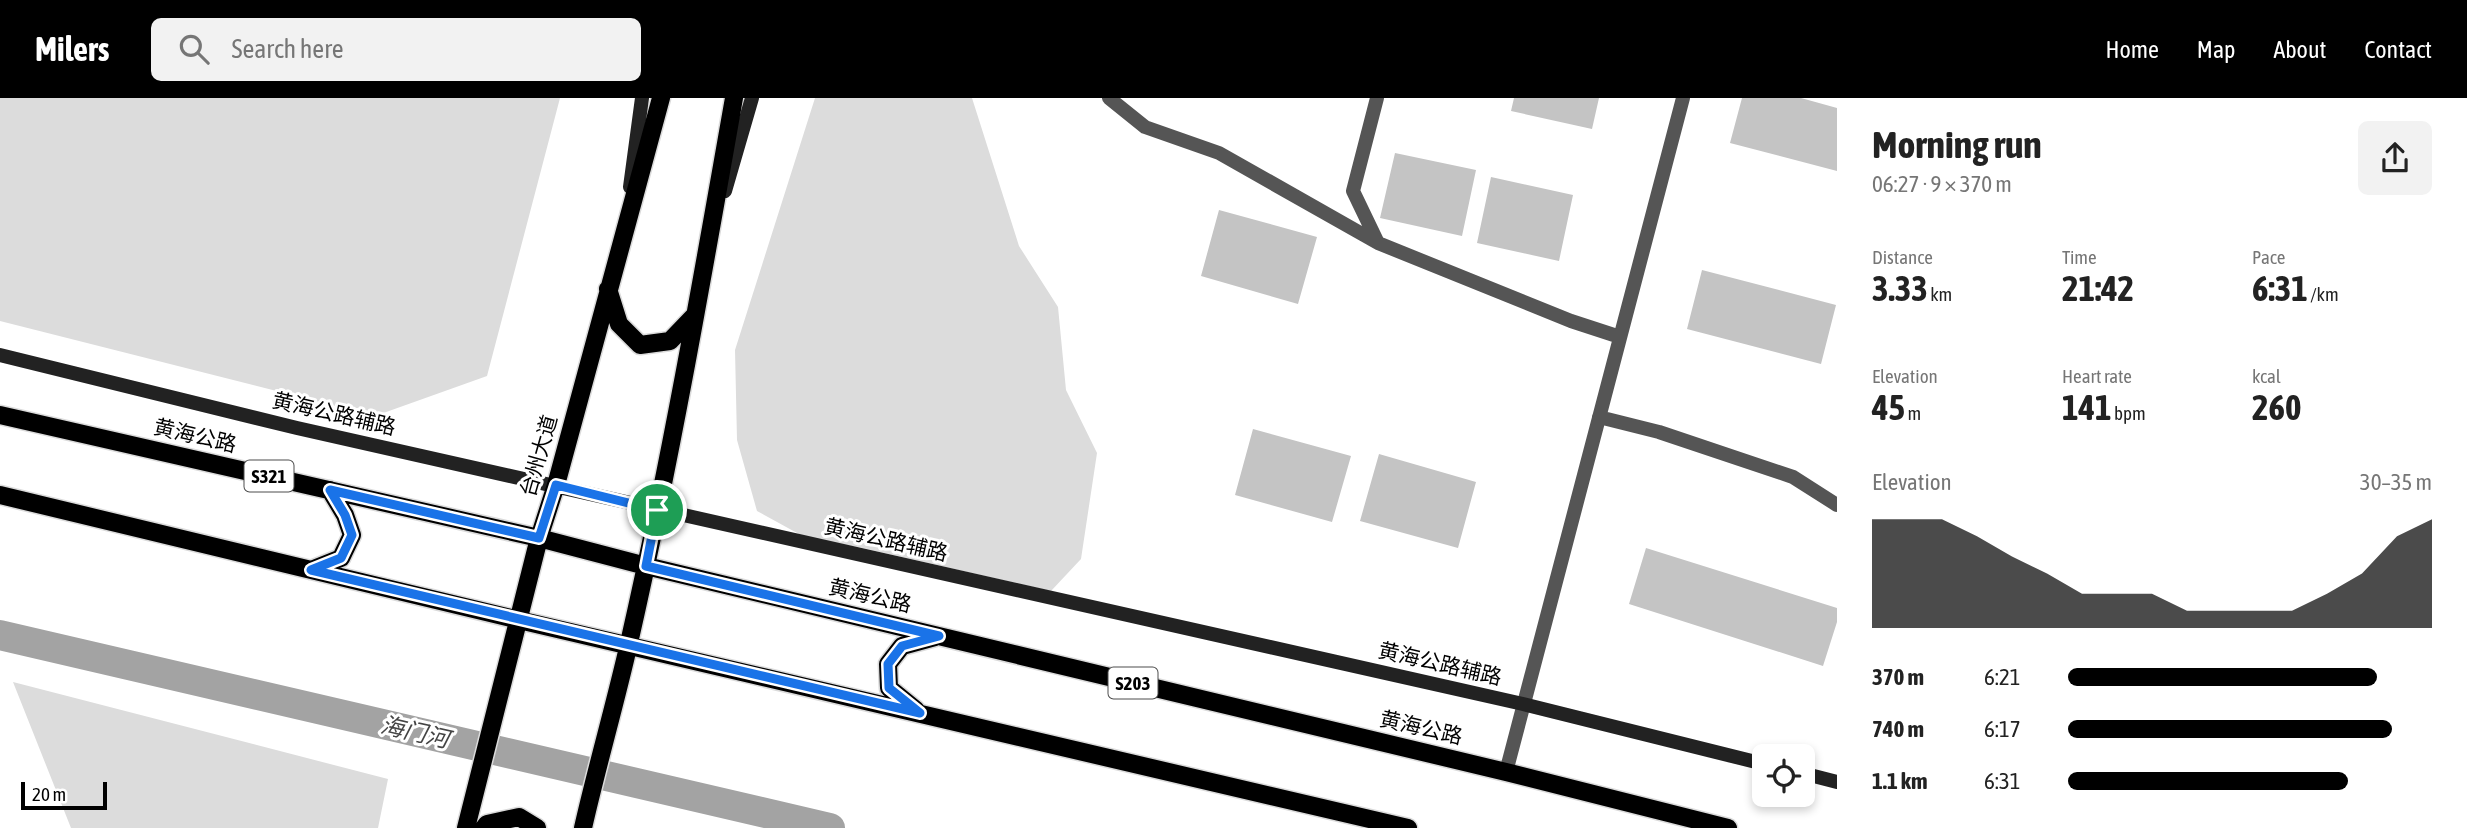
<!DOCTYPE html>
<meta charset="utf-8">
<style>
:root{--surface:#fff;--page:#f2f2f2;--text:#222;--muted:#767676;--accent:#000}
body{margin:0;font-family:"Asap Condensed","Noto Sans SC",sans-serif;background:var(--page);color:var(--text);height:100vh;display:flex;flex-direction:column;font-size:26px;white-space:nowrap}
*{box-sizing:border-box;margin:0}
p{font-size:23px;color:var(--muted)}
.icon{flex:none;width:38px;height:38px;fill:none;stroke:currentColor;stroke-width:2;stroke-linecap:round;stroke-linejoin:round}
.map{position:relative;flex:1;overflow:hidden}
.side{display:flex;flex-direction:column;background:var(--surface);width:630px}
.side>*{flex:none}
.buttons{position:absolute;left:1752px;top:646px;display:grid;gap:14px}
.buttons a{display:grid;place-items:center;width:63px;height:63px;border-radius:10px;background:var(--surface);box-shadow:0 4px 10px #0003;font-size:35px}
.scale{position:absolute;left:21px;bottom:18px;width:86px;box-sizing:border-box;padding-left:7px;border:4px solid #000;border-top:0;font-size:19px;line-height:24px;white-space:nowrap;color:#000;-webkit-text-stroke:5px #fff;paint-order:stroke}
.pin{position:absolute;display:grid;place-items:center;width:60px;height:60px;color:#fff;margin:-30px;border:4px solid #fff;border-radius:50%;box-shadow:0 2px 7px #0007}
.round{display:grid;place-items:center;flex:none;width:74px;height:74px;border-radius:10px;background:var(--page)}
.head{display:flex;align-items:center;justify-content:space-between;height:119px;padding:0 35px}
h1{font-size:38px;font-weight:700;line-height:52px}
.stats{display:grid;grid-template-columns:repeat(3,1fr);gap:10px;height:119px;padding:7px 35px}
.stats div{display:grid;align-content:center}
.stats b{font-size:35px;font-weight:700}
.stats small{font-size:19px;font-weight:400}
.stats p{font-size:19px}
.chart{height:196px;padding:14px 35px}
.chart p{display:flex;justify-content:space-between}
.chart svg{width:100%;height:126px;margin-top:7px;fill:var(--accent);opacity:.7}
ul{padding:0 35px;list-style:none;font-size:23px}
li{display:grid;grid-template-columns:112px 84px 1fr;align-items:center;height:52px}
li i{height:18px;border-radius:9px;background:var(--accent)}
header{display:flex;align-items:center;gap:42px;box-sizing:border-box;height:98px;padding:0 35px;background:var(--accent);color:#fff}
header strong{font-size:33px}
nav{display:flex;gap:38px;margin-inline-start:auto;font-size:24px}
.search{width:490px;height:63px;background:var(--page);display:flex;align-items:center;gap:18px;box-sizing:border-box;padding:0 24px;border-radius:10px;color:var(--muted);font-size:26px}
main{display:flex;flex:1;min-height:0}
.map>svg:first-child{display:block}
.green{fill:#dcdcdc}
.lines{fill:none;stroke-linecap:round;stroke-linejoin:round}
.canal{stroke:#a3a3a3;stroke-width:30}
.building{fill:#c4c4c4}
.primary-casing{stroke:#dbdbdb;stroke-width:21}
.street{stroke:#555;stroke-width:14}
.secondary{stroke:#222;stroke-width:14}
.primary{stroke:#000;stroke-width:18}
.route-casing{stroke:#fff;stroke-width:14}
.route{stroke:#1a73e8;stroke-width:9}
.labels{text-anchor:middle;stroke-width:6;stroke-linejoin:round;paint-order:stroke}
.shield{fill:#fff;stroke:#4c4c4c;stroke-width:2}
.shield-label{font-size:19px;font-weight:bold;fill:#000}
.street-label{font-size:21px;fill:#000;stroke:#fff}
.water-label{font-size:23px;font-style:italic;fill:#444;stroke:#fff}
</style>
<header>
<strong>Milers</strong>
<div class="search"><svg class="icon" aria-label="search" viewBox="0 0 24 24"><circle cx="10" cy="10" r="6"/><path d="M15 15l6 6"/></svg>Search here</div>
<nav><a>Home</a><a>Map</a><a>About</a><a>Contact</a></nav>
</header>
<main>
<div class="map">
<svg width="1837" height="730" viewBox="0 0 1837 730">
<rect width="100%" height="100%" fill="#fff"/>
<path class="green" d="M0,0H560L487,278L375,318L0,223Z
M815,0H972L1019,148L1058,209L1066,292L1097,355L1081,461L1051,493L858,449L808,441L757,413L737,342L735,252Z
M13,584L388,681L378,730H71Z"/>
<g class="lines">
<path class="canal" d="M0,537L830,730"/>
</g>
<path class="building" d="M1514,0H1599L1592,31L1511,13Z
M1742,0H1801L1837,10V73L1730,45Z
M1395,55L1476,72L1462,138L1380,120Z
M1491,79L1573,97L1559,163L1477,145Z
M1219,112L1317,139L1298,206L1201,178Z
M1702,172L1836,207L1821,266L1687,231Z
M1253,331L1351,358L1332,424L1235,397Z
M1379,356L1476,384L1458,450L1360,423Z
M1646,450L1837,510V524L1823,568L1629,506Z"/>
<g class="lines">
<defs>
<path id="primary" d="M608,191L619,226L640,247L670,243L695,217
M0,317L539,440L646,468L1506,674L1728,730
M0,397L519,522L1408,730
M311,472L341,460L352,437L345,417L330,392
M916,612L889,590L888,566L902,548L935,539
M466,730L539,440L556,387L661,0
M484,730L487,726L519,719L537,730
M583,730C597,668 615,607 629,545C670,365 702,182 734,0"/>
</defs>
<use href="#primary" class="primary-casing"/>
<path class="street" d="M1109,0L1145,29L1219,55L1378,145
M1377,0L1353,93L1378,145L1571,223L1620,239
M1599,319L1659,334L1793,379L1837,407
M1506,674L1683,0"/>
<path class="secondary" d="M630,89L642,0
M725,93L752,0
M0,257L297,330L1523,606L1764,666
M1802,675L1837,684"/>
<use href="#primary" class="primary"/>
</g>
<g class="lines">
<defs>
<path id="route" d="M556,387L657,412L646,468L939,538L902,548L888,566L889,590L920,615L311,472L341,460L352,437L345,417L330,392L539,440Z"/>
</defs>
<use href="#route" class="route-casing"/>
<use href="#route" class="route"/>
</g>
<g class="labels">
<g class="shield">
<rect x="244.5" y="362.5" width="49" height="31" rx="5"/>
<rect x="1108.5" y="569.5" width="49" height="31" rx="5"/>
</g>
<g class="shield-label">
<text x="269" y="385">S321</text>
<text x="1133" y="592">S203</text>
</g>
<g class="street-label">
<text transform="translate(334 316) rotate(13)" y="7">黄海公路辅路</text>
<text transform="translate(195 338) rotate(13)" y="7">黄海公路</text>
<text transform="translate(539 358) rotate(-74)" y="7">台州大道</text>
<text transform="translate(886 442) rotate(13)" y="7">黄海公路辅路</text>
<text transform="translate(870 498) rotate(13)" y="7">黄海公路</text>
<text transform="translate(1440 566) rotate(13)" y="7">黄海公路辅路</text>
<text transform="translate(1421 630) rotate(13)" y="7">黄海公路</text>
</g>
<g class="water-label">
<text transform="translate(415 634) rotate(13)" y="8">海门河</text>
</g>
</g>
</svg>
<div class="buttons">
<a><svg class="icon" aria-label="locate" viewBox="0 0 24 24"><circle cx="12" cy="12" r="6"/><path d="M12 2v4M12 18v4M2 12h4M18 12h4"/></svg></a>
</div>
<div class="scale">20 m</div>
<div class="pin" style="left:657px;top:412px;background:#1e9e55"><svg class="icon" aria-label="arrive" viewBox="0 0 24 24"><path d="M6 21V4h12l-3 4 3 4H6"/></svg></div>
</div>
<section class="side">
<div class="head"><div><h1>Morning run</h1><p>06:27 · 9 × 370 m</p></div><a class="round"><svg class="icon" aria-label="share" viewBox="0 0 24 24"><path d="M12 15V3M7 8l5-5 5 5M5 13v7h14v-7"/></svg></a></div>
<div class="stats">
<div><p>Distance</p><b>3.33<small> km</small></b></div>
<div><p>Time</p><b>21:42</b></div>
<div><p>Pace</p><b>6:31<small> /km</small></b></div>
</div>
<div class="stats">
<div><p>Elevation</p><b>45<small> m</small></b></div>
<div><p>Heart rate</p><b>141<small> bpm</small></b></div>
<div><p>kcal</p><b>260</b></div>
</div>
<div class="chart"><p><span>Elevation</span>30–35 m</p>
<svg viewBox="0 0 160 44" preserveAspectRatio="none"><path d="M0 44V6L10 6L20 6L30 12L40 19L50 25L60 32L70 32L80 32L90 38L100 38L110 38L120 38L130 32L140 25L150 12L160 6V44z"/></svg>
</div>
<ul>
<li><b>370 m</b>6:21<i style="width:85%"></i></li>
<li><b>740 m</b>6:17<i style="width:89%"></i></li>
<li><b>1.1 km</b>6:31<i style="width:77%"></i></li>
</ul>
</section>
</main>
